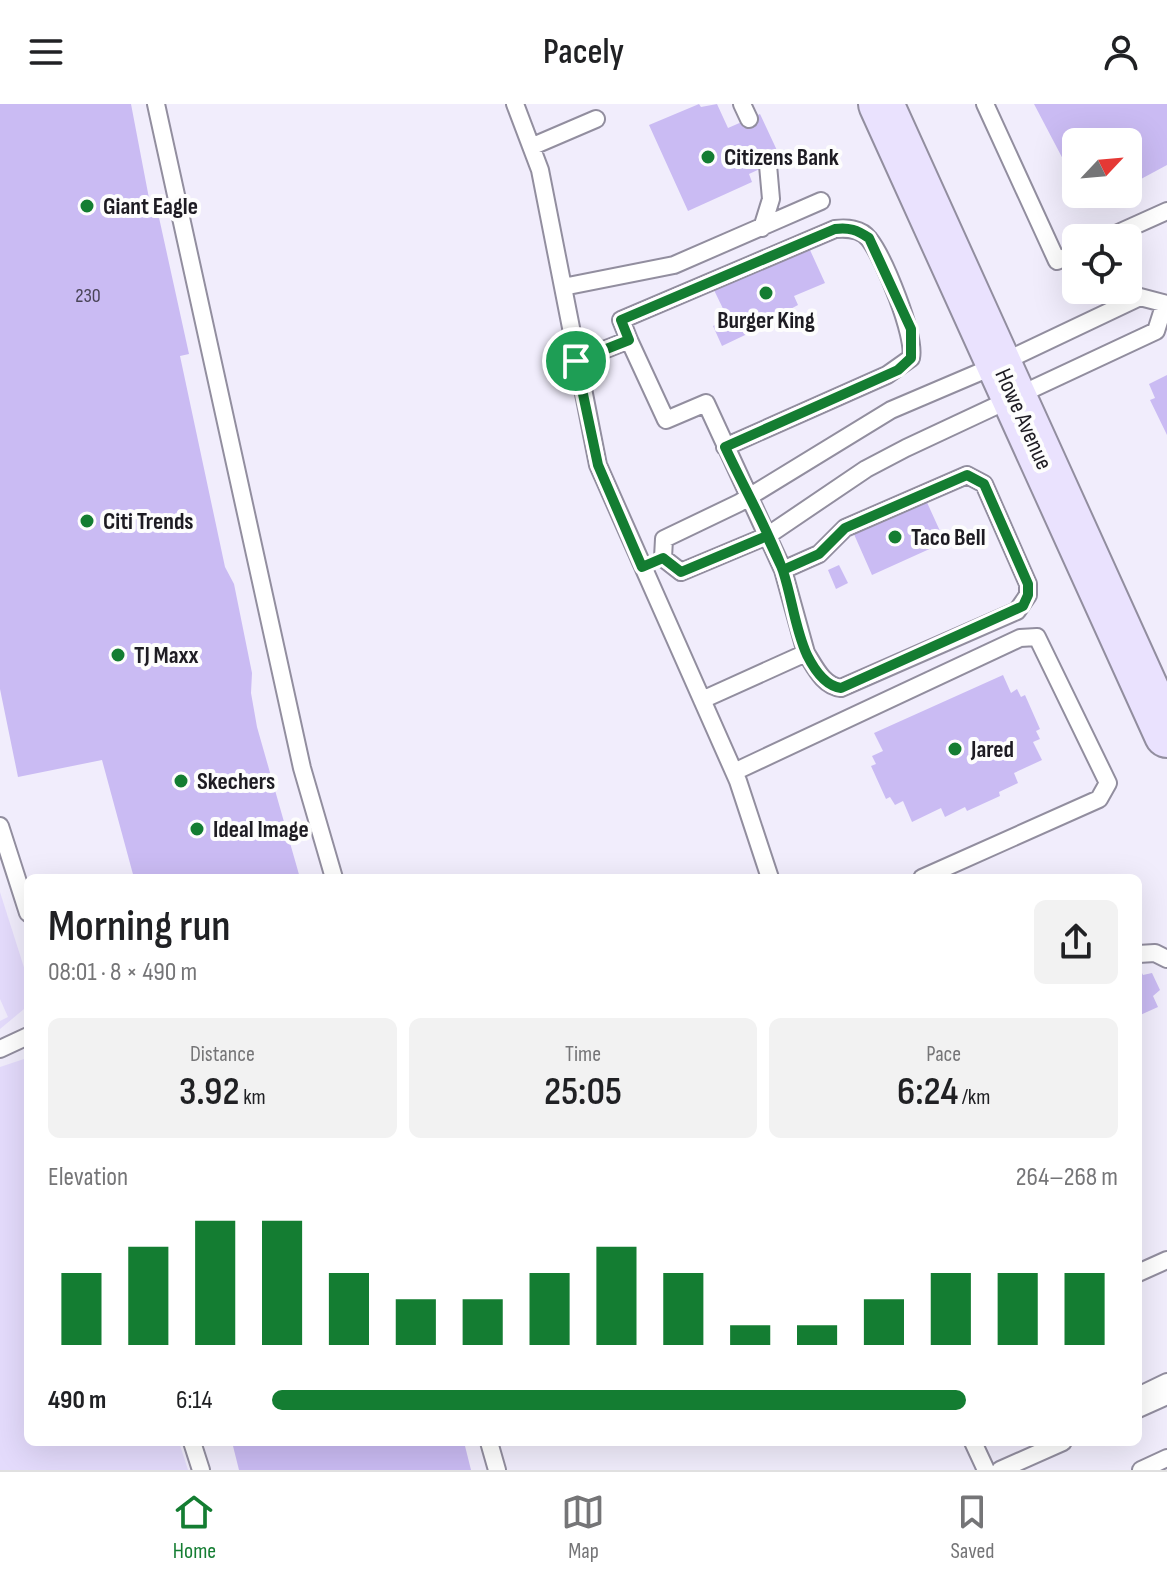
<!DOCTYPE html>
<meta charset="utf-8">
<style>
:root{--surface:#fff;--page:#f2f2f2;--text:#202124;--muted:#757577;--line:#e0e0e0;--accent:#147d32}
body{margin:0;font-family:"Sofia Sans Condensed",sans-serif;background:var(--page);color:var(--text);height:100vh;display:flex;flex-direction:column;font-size:30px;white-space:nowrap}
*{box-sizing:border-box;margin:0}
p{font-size:26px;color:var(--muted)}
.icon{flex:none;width:44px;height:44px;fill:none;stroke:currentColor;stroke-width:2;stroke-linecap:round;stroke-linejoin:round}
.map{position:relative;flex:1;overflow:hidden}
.details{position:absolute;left:24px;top:770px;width:1118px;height:572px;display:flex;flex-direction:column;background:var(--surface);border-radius:12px;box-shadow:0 8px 32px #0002}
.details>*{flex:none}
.needle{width:52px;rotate:64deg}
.fabs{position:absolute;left:1062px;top:24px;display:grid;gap:16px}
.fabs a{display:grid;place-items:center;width:80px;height:80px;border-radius:12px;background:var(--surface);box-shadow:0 8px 32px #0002;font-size:40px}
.pin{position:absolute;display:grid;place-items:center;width:68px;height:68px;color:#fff;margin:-34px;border:4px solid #fff;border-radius:50%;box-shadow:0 2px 8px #0007}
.round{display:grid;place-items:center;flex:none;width:84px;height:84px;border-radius:12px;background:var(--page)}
.overview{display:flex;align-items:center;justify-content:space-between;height:136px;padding:0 24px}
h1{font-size:44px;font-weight:600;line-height:60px}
.figures{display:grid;grid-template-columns:repeat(3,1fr);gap:12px;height:136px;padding:8px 24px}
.figures div{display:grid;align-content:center;border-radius:12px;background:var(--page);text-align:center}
.figures b{font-size:40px;font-weight:600}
.figures small{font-size:22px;font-weight:400}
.figures p{font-size:22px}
.chart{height:224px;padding:16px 24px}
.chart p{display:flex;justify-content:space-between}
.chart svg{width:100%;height:144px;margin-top:8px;stroke:var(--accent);stroke-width:6}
ul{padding:0 24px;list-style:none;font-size:26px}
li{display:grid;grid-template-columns:128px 96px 1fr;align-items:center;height:60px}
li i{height:20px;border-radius:10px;background:var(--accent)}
header{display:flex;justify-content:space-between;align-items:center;height:104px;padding:0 24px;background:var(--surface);font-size:36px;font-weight:600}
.menu{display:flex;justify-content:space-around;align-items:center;height:112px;border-top:2px solid var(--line);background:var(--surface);font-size:22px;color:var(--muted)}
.menu a{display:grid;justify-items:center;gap:4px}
.menu .current{color:var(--accent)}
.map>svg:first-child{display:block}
.green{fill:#e4dbfc}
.building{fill:#cabbf3}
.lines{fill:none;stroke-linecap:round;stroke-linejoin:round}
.lane-casing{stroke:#928e9f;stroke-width:20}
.secondary-casing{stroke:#928e9f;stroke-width:48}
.lane{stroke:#fff;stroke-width:16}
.secondary{stroke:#eae2fe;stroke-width:44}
.route-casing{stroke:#fff;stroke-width:16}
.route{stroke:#147d32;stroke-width:10}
.poi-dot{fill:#147d32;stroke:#fdfdfd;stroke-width:3}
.labels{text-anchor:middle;stroke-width:8;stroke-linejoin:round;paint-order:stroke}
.number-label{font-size:20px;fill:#494457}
.poi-label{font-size:24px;font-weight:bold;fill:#1e1c23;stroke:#fdfdfd;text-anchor:start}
.street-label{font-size:24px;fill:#1e1c23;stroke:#fdfdfd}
</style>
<header><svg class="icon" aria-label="menu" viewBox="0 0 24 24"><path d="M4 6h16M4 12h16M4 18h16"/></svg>Pacely<svg class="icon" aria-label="person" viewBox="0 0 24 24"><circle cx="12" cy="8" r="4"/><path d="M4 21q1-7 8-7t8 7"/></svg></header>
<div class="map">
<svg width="1167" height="1366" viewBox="0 0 1167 1366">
<rect width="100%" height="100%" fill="#f1edfc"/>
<path class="green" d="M0,788L28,876L24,905L0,925V917L8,913L0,895Z
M24,955H28V1338H179L188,1366H0V963Z"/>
<path class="building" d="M0,0H131L152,110L158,109L189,250L180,252L225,463L234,480L252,569L251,589L257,623L300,774H134L102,656L18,673L0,585Z
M699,0L701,3L717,0L728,24L760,10L781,55L749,70L752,78L688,107L649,21Z
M1034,0H1167V61L1128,82V38H1076V54L1065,59Z
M810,146L825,179L794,192L798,201L785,208L787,211L722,242L713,222L728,215L713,184Z
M1167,271V331L1150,296L1155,294L1149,280Z
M925,394L945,438L872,471L853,428Z
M839,461L848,479L836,485L828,466Z
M1003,571L1011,589L1017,585L1021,593L1025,591L1040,625L1036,627L1040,635L1033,638L1042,656L1014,669L1018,679L999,688L1000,692L967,707L965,703L945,713L941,704L912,718L903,697L895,701L890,693L886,695L871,662L876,660L872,652L883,647L874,629Z
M1138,861L1143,871L1152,869L1160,886L1153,892L1158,903L1138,912Z
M232,1338H464L471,1366H239Z"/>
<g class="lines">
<defs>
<path id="lane" d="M156,0L302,664L334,774
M515,0L540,66L598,361L738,677L770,774
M742,0L749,15
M985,0L1057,157L1076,148
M533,42L596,15
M762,124L771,95L768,61
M1107,134L1167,107
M563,183L674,161L821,97
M1164,202L1156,227L906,344L866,365L767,432L681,468L663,454L664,435L739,399L891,306L999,260L1140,193L1167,200
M629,236L621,216L835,125C847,124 861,124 869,135C884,154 916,232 911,254L887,271L725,343
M576,257L629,236L666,316L706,299L783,466L806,549L702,596
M783,466L819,450L845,424L967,371L984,380L1028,480V491L1017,507L841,584C823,582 815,563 806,549
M734,668L1020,534L1037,533L1108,679L1099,695L922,774
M0,722L28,809
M1138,850L1155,849L1167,855
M0,945L28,932
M1138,1169L1167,1156
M1138,1292L1167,1278
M1138,1305L1167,1292
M192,1338L201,1366
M489,1338L497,1366
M973,1338L986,1366
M1000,1366L1063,1338
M1141,1366L1167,1354"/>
<path id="secondary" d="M881,0L1167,631"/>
</defs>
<use href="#lane" class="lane-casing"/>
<use href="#secondary" class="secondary-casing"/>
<use href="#lane" class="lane"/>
<use href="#secondary" class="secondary"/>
</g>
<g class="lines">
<defs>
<path id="route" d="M576,257L598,361L642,463L663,454L681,468L767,432L783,466L819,450L845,424L967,371L984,380L1028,480V491L1023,502L841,584C825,582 814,565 807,551C795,525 792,494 783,467C768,425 744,384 725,343L898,266L911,254V225L869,134C857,126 849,123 835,125L621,216L629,236L576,257"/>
</defs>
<use href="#route" class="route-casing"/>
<use href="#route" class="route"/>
</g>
<g class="poi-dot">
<circle cx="708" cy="53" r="8"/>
<circle cx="87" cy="102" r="8"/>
<circle cx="766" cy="189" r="8"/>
<circle cx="87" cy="417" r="8"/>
<circle cx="895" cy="433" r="8"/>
<circle cx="118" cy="551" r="8"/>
<circle cx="955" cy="645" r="8"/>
<circle cx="181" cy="677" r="8"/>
<circle cx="197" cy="725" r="8"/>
</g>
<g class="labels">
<g class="number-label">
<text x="88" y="198">230</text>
</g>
<g class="poi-label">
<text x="724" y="61">Citizens Bank</text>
<text x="103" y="110">Giant Eagle</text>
<text x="766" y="224" text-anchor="middle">Burger King</text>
<text x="103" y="425">Citi Trends</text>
<text x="911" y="441">Taco Bell</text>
<text x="134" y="559">TJ Maxx</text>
<text x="971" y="653">Jared</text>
<text x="197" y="685">Skechers</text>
<text x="213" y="733">Ideal Image</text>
</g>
<g class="street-label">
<text transform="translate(1024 315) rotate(66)" y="8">Howe Avenue</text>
</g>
</g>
</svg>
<div class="fabs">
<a><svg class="needle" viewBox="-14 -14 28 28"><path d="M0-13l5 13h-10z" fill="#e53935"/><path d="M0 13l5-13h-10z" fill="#757577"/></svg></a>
<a><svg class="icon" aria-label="locate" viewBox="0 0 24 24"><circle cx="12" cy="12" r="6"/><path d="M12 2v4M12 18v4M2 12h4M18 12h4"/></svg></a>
</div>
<div class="pin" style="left:576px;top:257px;background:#1e9e55"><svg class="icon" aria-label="arrive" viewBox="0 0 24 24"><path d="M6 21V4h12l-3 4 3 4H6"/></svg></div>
<section class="details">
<div class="overview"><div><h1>Morning run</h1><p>08:01 · 8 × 490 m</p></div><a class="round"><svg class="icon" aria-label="share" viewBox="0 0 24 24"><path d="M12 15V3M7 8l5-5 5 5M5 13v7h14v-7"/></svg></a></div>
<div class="figures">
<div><p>Distance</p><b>3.92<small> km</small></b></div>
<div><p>Time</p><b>25:05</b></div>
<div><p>Pace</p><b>6:24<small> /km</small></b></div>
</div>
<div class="chart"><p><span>Elevation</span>264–268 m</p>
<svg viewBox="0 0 160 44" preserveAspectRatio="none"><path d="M5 44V22M15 44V14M25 44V6M35 44V6M45 44V22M55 44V30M65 44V30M75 44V22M85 44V14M95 44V22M105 44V38M115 44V38M125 44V30M135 44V22M145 44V22M155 44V22"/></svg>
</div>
<ul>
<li><b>490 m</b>6:14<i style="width:82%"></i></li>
</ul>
</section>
</div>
<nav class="menu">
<a class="current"><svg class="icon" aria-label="home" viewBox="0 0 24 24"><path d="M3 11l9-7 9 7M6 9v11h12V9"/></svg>Home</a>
<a><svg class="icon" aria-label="map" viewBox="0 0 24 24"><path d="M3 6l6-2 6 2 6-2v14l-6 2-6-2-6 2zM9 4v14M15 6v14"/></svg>Map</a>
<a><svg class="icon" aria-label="saved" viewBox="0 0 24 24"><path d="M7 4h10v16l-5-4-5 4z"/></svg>Saved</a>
</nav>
